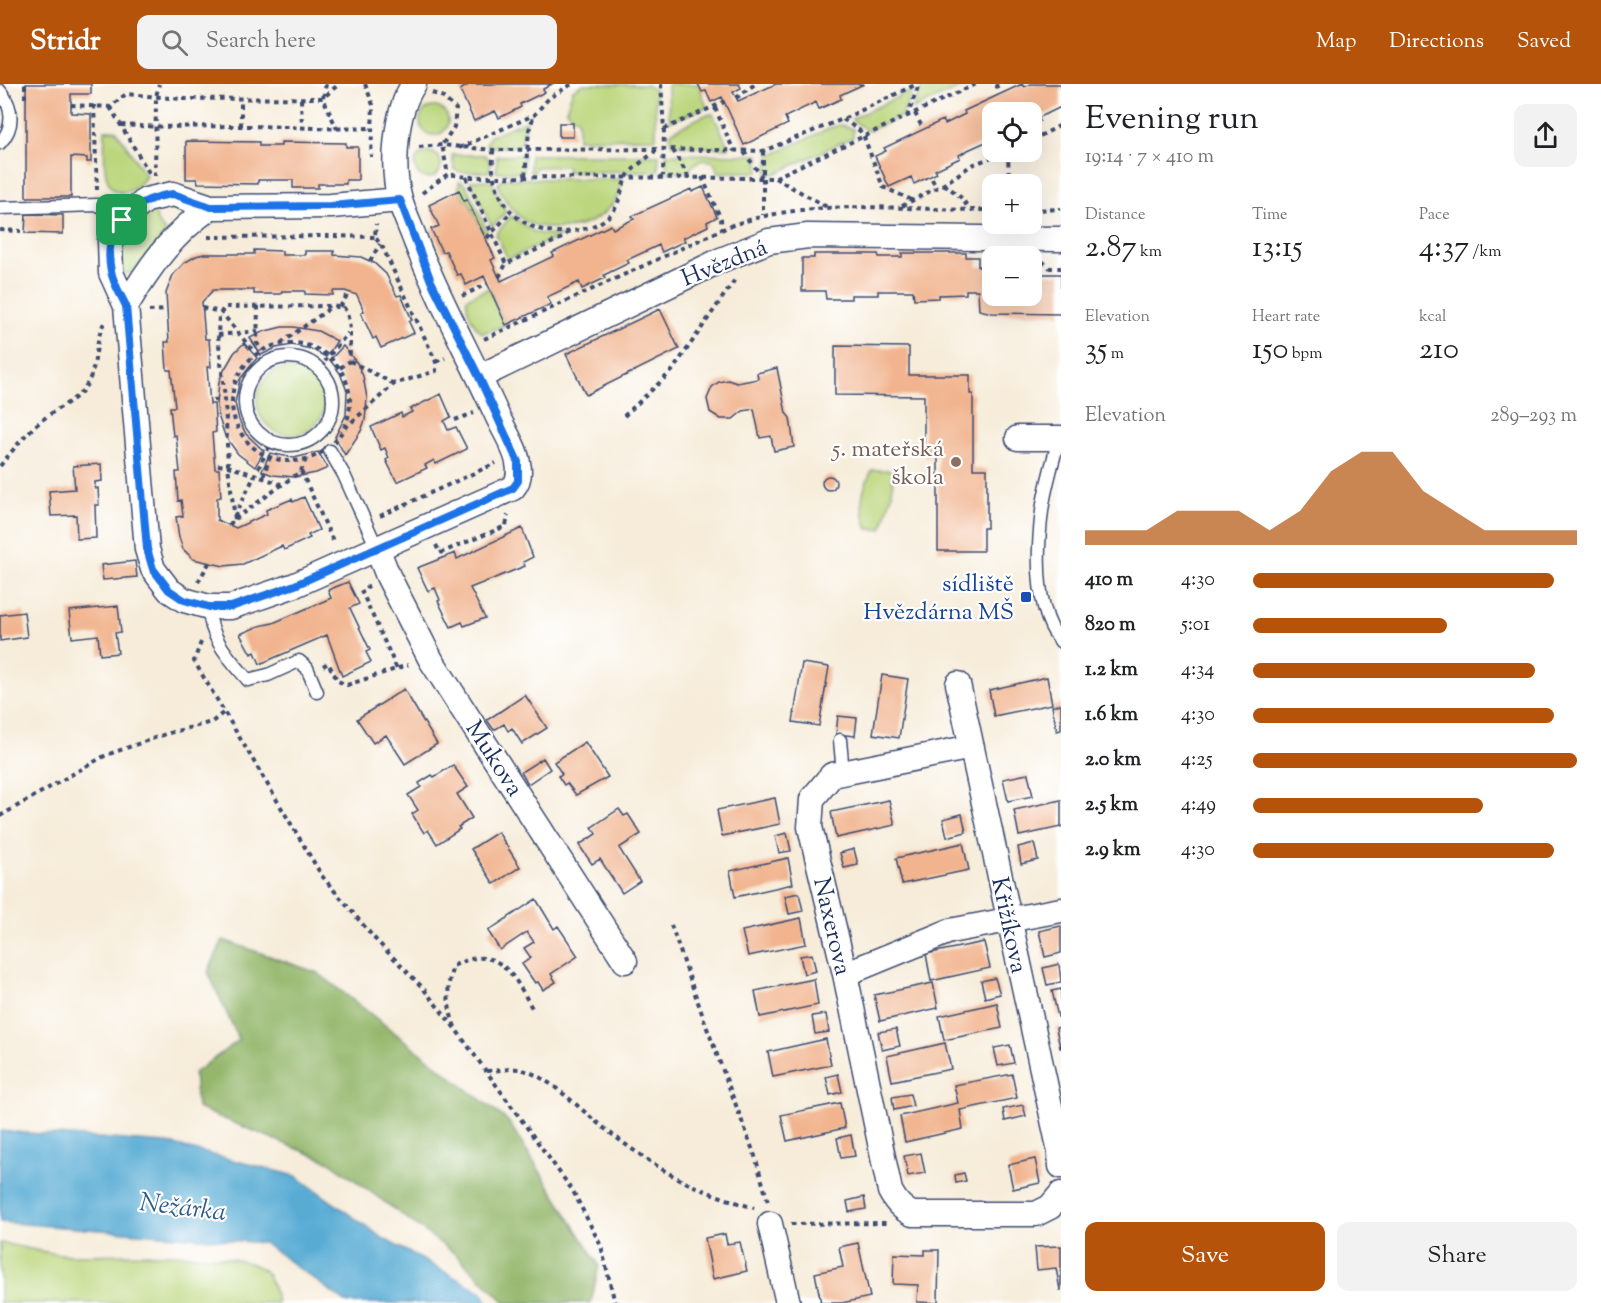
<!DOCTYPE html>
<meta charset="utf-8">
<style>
:root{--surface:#fff;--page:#f2f2f2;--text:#202124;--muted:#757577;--accent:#b45309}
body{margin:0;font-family:"Sorts Mill Goudy",serif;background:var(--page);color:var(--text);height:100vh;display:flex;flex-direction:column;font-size:22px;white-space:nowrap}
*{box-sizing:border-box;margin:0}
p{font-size:20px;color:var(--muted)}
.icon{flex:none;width:33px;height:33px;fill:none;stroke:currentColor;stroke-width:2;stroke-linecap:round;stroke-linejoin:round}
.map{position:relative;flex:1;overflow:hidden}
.side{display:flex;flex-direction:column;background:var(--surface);width:540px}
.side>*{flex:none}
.controls{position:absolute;left:982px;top:18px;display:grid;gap:12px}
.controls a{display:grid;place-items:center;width:60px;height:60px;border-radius:12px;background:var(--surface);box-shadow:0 6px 24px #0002;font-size:30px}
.pin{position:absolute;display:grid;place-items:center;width:51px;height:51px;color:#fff;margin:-26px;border-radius:12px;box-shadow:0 3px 9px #0006}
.round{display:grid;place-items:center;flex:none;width:63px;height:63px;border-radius:12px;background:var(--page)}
.head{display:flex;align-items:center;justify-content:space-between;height:102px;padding:0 24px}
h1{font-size:33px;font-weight:600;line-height:45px}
.stats{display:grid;grid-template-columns:repeat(3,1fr);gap:9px;height:102px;padding:6px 24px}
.stats div{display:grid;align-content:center}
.stats b{font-size:30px;font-weight:600}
.stats small{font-size:16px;font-weight:400}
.stats p{font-size:16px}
.chart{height:168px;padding:12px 24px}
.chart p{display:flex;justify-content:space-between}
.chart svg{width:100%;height:108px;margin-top:6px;fill:var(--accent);opacity:.7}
.primary-button{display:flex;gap:12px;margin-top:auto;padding:12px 24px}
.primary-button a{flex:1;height:69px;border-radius:12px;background:var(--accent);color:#fff;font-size:24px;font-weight:600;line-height:69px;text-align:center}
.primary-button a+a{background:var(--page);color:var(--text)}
ul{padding:0 24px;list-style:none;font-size:20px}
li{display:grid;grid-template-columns:96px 72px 1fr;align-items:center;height:45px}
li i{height:15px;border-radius:8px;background:var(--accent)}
header{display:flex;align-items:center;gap:36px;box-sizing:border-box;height:84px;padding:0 30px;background:var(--accent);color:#fff}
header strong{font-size:28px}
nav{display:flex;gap:33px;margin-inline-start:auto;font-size:21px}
.search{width:420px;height:54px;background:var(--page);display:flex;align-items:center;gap:15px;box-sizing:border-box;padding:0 21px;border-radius:12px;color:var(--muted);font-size:22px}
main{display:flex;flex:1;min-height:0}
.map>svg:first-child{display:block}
.green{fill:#bbd67c;stroke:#6b826d;stroke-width:1.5}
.forest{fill:#94b76c;stroke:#587365;stroke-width:1.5}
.water{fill:#58acd4;stroke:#3a6e99;stroke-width:1.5}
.building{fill:#f1b48e}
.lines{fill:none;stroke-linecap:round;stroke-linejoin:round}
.service-casing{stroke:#3c4b70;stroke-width:15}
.minor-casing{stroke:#3c4b70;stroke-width:27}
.path{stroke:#3c4b70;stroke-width:4;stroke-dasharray:4.5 4.5;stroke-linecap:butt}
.service{stroke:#fff;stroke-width:12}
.minor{stroke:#fff;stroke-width:24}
.tree{fill:#98a09a}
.route-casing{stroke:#fff;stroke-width:12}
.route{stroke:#1a73e8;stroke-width:8}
.education-dot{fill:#8d6e63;stroke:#fff;stroke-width:2}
.transit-dot{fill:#1a4fb4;stroke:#fff;stroke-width:2}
.labels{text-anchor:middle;stroke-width:4.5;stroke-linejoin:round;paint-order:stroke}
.street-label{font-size:24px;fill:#1b2f5e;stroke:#fff}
.education-label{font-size:24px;fill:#785e54;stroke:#fff;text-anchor:end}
.transit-label{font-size:24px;fill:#164399;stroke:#fff;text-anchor:end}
.water-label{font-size:26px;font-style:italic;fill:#305b87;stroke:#fff}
</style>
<header>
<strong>Stridr</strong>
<div class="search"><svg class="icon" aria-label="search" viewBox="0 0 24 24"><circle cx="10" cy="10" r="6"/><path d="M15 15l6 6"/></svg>Search here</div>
<nav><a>Map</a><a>Directions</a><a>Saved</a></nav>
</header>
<main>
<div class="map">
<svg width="1061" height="1219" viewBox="0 0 1061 1219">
<rect width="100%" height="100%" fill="#fff"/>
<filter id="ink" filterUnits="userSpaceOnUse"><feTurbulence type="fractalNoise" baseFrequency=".0167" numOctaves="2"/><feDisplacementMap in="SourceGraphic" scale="12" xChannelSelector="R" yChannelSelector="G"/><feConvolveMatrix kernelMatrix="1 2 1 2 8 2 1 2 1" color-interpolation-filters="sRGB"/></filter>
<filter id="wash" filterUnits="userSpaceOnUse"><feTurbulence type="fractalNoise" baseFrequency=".008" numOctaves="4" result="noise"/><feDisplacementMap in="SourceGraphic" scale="24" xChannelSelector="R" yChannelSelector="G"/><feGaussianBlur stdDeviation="1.35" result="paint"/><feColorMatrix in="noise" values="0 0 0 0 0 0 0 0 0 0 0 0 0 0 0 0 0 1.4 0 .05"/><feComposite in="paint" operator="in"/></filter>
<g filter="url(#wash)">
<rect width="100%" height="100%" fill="#f6ecd9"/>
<path class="green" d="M583,0L647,1L655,7L656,54L578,55V36L566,26L573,6Z
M668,0H698L707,23L671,37L669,33Z
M926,0H968L913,25L922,2Z
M913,6L902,32L868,47L852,36L853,34Z
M420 37a14 14 0 1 1 28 0a14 14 0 1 1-28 0Z
M713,30L729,64L693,63L672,60L670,52L671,48L705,31Z
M525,37L527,38L522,57L518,62L491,63L486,60L490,52Z
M841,41L853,45V53L775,90H768L767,87L769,70L776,69L832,43Z
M105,46H116L146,92C140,101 134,107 123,108C99,110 105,62 105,46Z
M415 81a13 13 0 1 1 26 0a13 13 0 1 1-26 0Z
M666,70L759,71V88H718L714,78L704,75L693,81L689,88H667Z
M452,71H485L491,79L489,88H459L454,85Z
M524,71L523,88H496L497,72Z
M530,71H659L658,87L567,88V82L535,83V88H530Z
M503,95H619C623,101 621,106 618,112C603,137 580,146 551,144C542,143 532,142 525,137C512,128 503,114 498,100Z
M486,96L492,98L506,128L492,143L470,97Z
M459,98H462L467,103L487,146L485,152L468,116L464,117L459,106Z
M153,122L158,139L166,148L133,188L126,190L122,187L120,162L133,140Z
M511,132L536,149L561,152L508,175L496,150Z
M489,204L506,241L483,249C474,244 465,224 467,214Z
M257 317a34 34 0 1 1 68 0a34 34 0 1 1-68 0Z
M872,386H889L893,389L892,410L882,445H868C859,419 860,411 872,386Z
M0,1159C24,1163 48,1170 72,1171C110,1172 242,1162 265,1188C272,1195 274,1208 277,1217V1219H0Z"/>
<path class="forest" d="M223,856L318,889L508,1037L599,1181L591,1219H506L455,1170L330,1078L197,1024L194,989L239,956L208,888Z"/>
<path class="water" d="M0,1047L166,1059L296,1092L384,1155L482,1208L488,1219H347L264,1159L0,1138Z"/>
<g id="blocks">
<path class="building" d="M26,0H91V10H71V29L91,30V78H87V74L71,73V113H26Z
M470,0H552L543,5L545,8L520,20L521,23L499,34L495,27L474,37L460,6Z
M698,0H739L741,4L733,8L738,17L776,0H864L840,11L841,15L819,25L816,18L785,33L788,40L744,61L722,13L711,18L706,7L702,8Z
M1022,0L1024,3L1031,0H1061V23L1038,34L1040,37L1032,41V28H993V62L990,56L968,66L959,71L960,74L935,86L937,89L914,100L911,93L889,103L875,72L886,67L884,64L943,36L945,40L965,30L964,27Z
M559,39H573V53H559Z
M186,57L259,58V62H281V58L346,59V63H358V96H346V100H318V104H293V96H258V100L198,99L197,95H186Z
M703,103L717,133L707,138L708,142L683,154L685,157L662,168L659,161L627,176L629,179L604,191L605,194L582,205L579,198L547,213L551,220L506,241L484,192L466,201L461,190L457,191L446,167L442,168L431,145L439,142L429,121L459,106L464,117L467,116L495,174L491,176L501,197L554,172L552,169L611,141L613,145L634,135L632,132L691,105L692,108Z
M26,130L63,131V150L25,149Z
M254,166L282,167V171H305V167H334V171L361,173L374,179L386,190L397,212L401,211L412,236L409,238L414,249L381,264L376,253L373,255L361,229L364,227L357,211L345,207H333V211L305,210V207H282L281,210H254V206H213L202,218L205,255H209L211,283H207L210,320H214L216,348L212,349L215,385H219L221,413L217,414V436L236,444L267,430L266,426L292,415L293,418L304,413L319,446L308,451L310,454L284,466L282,462L243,480L224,482L193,475L183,465L179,453L176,433L183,432L181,416L178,417L176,388H180L176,351L173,352L170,323H175L171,286H167L165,258H169L166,209L173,191L184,179L196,172L204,170H254Z
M902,169H966V173H978V183H993V212H1032V185L1036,186V190H1061V230L992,229L979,226L978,206H966V210L939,211V214L914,215L913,207H878V211H851V215H826L825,207H802V174H814V170H878L879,173H902Z
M660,225L679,265L586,311L566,270Z
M282,243H293L318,247L337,257L326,273L311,265L292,261L276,264L261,271L250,254L262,248Z
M244,259L257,274L240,295L235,319L239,336L246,350L264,367L255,383L238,370L225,352L218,331L217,320L219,298L223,288L234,269Z
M343,262L357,279L363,292L367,314L365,336L361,347L345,371L335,353L346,331L347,307L340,289L330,276Z
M835,262L909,263V291H970V310H973V385H987V444H983V467H938V372H924V312L835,311Z
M777,284L786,329L790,334L794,363L774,367L771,352L760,354L754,325L743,327L733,335H721L710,328L707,315L712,303L719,298L728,296L737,299L758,295L757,289Z
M441,310L451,333L444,337L448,346L456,343L467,365L436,380L434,376L425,381L427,384L397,398L386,376L389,374L385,364L381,366L371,343L401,329L402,333L412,328L410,325Z
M318,368L328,384L316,389L295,393L273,391L262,387L270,369L294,374Z
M101,380L102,397L95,398V405L98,404L99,421H95L96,454L77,455L76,431L51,432L49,407L75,405L73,382Z
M822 399a7 7 0 1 1 14 0a7 7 0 1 1-14 0Z
M522,444L533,473L523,478L525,482L470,504L485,534L464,542L462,538L451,543L438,517L440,516L435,504L428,507L417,484L455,469L457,475Z
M135,477L137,493L103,496L101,481Z
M348,498L359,520L350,524L370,566L366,568L371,578L342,592L327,551L260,580L255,568L251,570L240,550L259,542L273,539L331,514L328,506Z
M118,522L121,548L115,549L118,569L100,571L98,551L72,554L69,527Z
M24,528L27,553L0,557V531Z
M802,579L829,583L819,642L793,638Z
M882,591L908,595L899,654L873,650Z
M1047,593L1052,620L994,632L989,606Z
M404,605L437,660L405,680L386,651L373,659L357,635Z
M525,611L547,644L522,660L512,644L508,647L504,640L494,646L487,636Z
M1061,620V646L1057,647L1052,622Z
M838,632L857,634L855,652L836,650Z
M585,658L608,693L576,711L567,699L564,701L558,692L562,690L554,678Z
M543,674L550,685L528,700L521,688Z
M453,681L468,703L457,710L472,734L458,743L460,745L437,760L428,746L424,749L412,730L418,726L408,711L421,703L419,699L432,691L434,693Z
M1028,690L1033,712L1008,717L1003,695Z
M775,714L780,740L722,752L717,726Z
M889,716L895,741L836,754L831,728Z
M1061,716V743L1019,752L1014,726Z
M619,725L624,732L628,730L641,750L619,764L640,797L622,809L600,775L592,780L579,761L596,750L592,743Z
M962,730L966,748L947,753L943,735Z
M498,748L520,783L494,800L471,765Z
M787,749L791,767L779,769L775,752Z
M963,759L969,786L902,800L896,774Z
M1034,759L1038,776L1021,780L1018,763Z
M854,765L858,781L844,784L840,769Z
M788,774L793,800L735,813L730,787Z
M799,809L803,827L789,830L785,812Z
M536,815L554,845L558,842L578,872L551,890L556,898L543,906L538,898L535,899L522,880L531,874L524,864L534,858L527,848L500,866L488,847Z
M801,834L806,860L748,872L742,847Z
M1061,842V869L1045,873L1039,847Z
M984,858L990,884L931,897L926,870Z
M812,870L816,887L804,890L800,872Z
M1059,880L1061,898L1047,901L1043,884Z
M995,894L1000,910L985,914L981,897Z
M814,895L818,921L760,933L755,907Z
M933,899L938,924L880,937L874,911Z
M1061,905V932L1058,933L1052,907Z
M997,919L1002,944L944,956L939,932Z
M826,930L829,948L815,950L812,932Z
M1061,943V964H1060L1056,944Z
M896,945L900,962L882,966L878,948Z
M826,955L831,981L773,993L768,968Z
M945,959L951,985L892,997L887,972Z
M1010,961L1014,979L998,982L994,964Z
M838,990L842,1008L830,1011L826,993Z
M1012,990L1017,1014L960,1026L963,1045L905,1058L900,1032L958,1019L954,1001Z
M910,1010L913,1022L894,1026L892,1013Z
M840,1019L845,1044L787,1057L781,1031Z
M1023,1021L1026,1032L1005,1037L1003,1025Z
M851,1051L855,1072L841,1074L837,1054Z
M921,1069L925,1089L908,1092L904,1072Z
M1035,1075L1040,1099L1013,1105L1008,1081Z
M964,1089L966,1097L956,1099L955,1091Z
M864,1113L866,1125L849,1128L847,1117Z
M725,1150L727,1160L740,1158L747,1187L713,1195L705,1154Z
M858,1159L870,1213L842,1219H821L815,1189L843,1183L839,1163Z
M1061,1162V1206H1060L1056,1184L1037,1186L1035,1163Z
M925,1166H939L938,1219L917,1218L918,1201L893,1200L894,1170L925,1171Z"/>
</g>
</g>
<g filter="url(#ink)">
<use href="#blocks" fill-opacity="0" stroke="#3c4b70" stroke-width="1.5"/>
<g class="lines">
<defs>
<path id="service" d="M0,7C13,23 15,43 0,59
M0,124L97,121L112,125L122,136
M245 317a44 44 0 1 1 88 0a44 44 0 1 1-88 0Z
M1059,354C1053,378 1045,403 1042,427C1037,467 1034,526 1061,558
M330,367L344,391L377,464
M209,523C209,554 229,574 248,596L268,591L299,577L307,584L317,608
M840,656L843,689"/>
<path id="minor" d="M400,116L331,122L211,123L173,110L146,116L122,136L110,156L111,189L126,222L147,465L153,485L169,506L184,516L209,523H231L295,501L513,404C519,397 520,388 518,379C516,364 502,343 496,329C470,272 439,217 416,158C411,144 404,130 400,116C391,84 395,27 414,0
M126,222C149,183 173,149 211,123
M479,293L721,176L769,157L808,152L1061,155
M1018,354H1061
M377,464L388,492L431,576L625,877
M958,600L1060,1068L1061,1082
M972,663L832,691L812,715L810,743L845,890L890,1107C896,1118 901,1124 912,1130H1036L1050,1123L1061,1110
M845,890L950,847L1061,826
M770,1140L788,1219"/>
</defs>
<use href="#service" class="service-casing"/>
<use href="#minor" class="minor-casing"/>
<path class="path" d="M326,0L323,14L337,45
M365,0L373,21L371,73
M661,0L664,45L663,92
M996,0L998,7
M432,9L441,12L456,25L454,43L442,61L448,90
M25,14V0
M736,14L755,0
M301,15L302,44
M71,21L110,23L126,10L182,15L323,14L339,0
M94,21L97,106
M110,23L151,92
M715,24L734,67
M915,29L921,41
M907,33L919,0
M843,35L860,47L864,53L883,103L914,117
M121,41C161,44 201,42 241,42C285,42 328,46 371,44
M241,42V15
M664,45L724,18
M1032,56L1061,41
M419,63L442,61L493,66L658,65L763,67L843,35L917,0
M459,64L534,31L549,14L572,0
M493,66C493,75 492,85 494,94C503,132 534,153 573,147C586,145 600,141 610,131C621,120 620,105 627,93C632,84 650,72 658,65
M673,66L688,92
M763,67V131
M744,68L762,93
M1008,68L1009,100
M155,92L156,13L159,0
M525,92L529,46L534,31
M466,93L506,180
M702,93L721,135L722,146
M775,94L829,124
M932,95L936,104
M944,100C955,109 963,112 968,125
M422,109L448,90L466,93L774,94L976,0
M902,122L944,100L972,81L1005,68
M1032,126L1061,125
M0,146L21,147
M208,153L330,152L375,153
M487,154L511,128
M370,177L380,160
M1042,177L1050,184H1061
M499,193L506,180L564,153L568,148
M462,212L487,200
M258,222L257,259L262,267
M340,223L349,208
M202,224L221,228L254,268
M149,227L167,226
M218,251L258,247
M484,255L730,142C814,112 905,127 993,126
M232 318a59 59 0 1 1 118 0a59 59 0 1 1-118 0Z
M281,259L326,227L330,222
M330,271L348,249
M259,274L264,280
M350,277L394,300
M436,278L445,274
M319,284L327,275
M340,284L350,277
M213,316L232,315
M624,332L672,287L736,194
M455,336L474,329
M345,344L394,300L436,287V278L383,164L375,153L376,140
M267,367L272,357
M218,381L228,382L281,400
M0,382C14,365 27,347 45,334C57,324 73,318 83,306C99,286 93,260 104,239
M301,387L334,459
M263,393L270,373
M380,432L496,379
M235,435L228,382L225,315L218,251L219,231L225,223L330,222L344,224C353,237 349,262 350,277
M235,435L301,387L306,375
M230,441L264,373
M436,461L440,469L506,442L508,431
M198,498L209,479
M369,502L361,506L397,585
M201,558L194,577L322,792L375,855L422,903L457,947L573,1107L601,1162L615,1219
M323,582L328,579L338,597L347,601L408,581
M0,732L106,671L169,649L212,638L224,628
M671,841L707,944L755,1072L768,1118
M455,943C447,922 446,904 453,882C498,858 514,891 533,926
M487,987C497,987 509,984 519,985C545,990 575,1020 594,1036C617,1055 641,1072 665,1087C693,1104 723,1114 754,1124
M791,1140L886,1139"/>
<use href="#service" class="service"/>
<use href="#minor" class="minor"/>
</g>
<circle class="tree" cx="135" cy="144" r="8"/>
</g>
<g class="lines" filter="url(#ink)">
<defs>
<path id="route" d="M173,110L211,123L331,122L400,116L431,197L479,293L518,378V397L513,404L295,501L231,523H209L184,516L169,506L153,485L147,465L126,222C121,211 113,199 111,187C102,145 132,115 173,110Z"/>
</defs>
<use href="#route" class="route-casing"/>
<use href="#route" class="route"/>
</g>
<circle class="education-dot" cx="956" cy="378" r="6"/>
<rect class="transit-dot" x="1020" y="507" width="12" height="12" rx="3"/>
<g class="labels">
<g class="street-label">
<text transform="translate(724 178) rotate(-22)" y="8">Hvězdná</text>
<text transform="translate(495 674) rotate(57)" y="8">Mukova</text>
<text transform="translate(1010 841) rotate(78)" y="8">Křižíkova</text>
<text transform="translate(833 842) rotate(77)" y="8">Naxerova</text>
</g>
<g class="education-label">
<text x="944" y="372">5. mateřská<tspan x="944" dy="28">škola</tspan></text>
</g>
<g class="transit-label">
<text x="1014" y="507">sídliště<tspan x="1014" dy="28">Hvězdárna MŠ</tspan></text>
</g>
<g class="water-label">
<text transform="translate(183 1122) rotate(7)" y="9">Nežárka</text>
</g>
</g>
</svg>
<div class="controls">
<a><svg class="icon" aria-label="locate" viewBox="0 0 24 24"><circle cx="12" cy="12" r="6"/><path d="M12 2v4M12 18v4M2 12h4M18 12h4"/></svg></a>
<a>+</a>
<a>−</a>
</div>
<div class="pin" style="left:122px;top:136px;background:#1e9e55"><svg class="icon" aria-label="arrive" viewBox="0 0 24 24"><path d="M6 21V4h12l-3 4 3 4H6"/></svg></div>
</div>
<section class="side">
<div class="head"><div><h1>Evening run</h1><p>19:14 · 7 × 410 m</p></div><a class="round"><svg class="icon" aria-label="share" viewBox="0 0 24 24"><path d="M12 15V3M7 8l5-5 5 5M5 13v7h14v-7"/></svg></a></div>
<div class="stats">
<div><p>Distance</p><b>2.87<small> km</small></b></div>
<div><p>Time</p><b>13:15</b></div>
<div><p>Pace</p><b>4:37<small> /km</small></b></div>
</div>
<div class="stats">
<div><p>Elevation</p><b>35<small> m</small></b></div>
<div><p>Heart rate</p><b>150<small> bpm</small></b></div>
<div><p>kcal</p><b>210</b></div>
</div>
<div class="chart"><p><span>Elevation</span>289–293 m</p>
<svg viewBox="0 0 160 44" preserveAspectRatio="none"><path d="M0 44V38L10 38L20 38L30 30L40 30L50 30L60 38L70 30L80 14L90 6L100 6L110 22L120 30L130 38L140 38L150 38L160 38V44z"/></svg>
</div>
<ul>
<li><b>410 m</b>4:30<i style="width:93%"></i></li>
<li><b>820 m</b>5:01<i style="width:60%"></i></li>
<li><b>1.2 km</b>4:34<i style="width:87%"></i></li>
<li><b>1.6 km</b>4:30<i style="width:93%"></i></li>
<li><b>2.0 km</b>4:25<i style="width:100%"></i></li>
<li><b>2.5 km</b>4:49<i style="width:71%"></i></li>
<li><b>2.9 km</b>4:30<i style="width:93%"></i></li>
</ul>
<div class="primary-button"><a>Save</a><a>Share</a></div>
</section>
</main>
